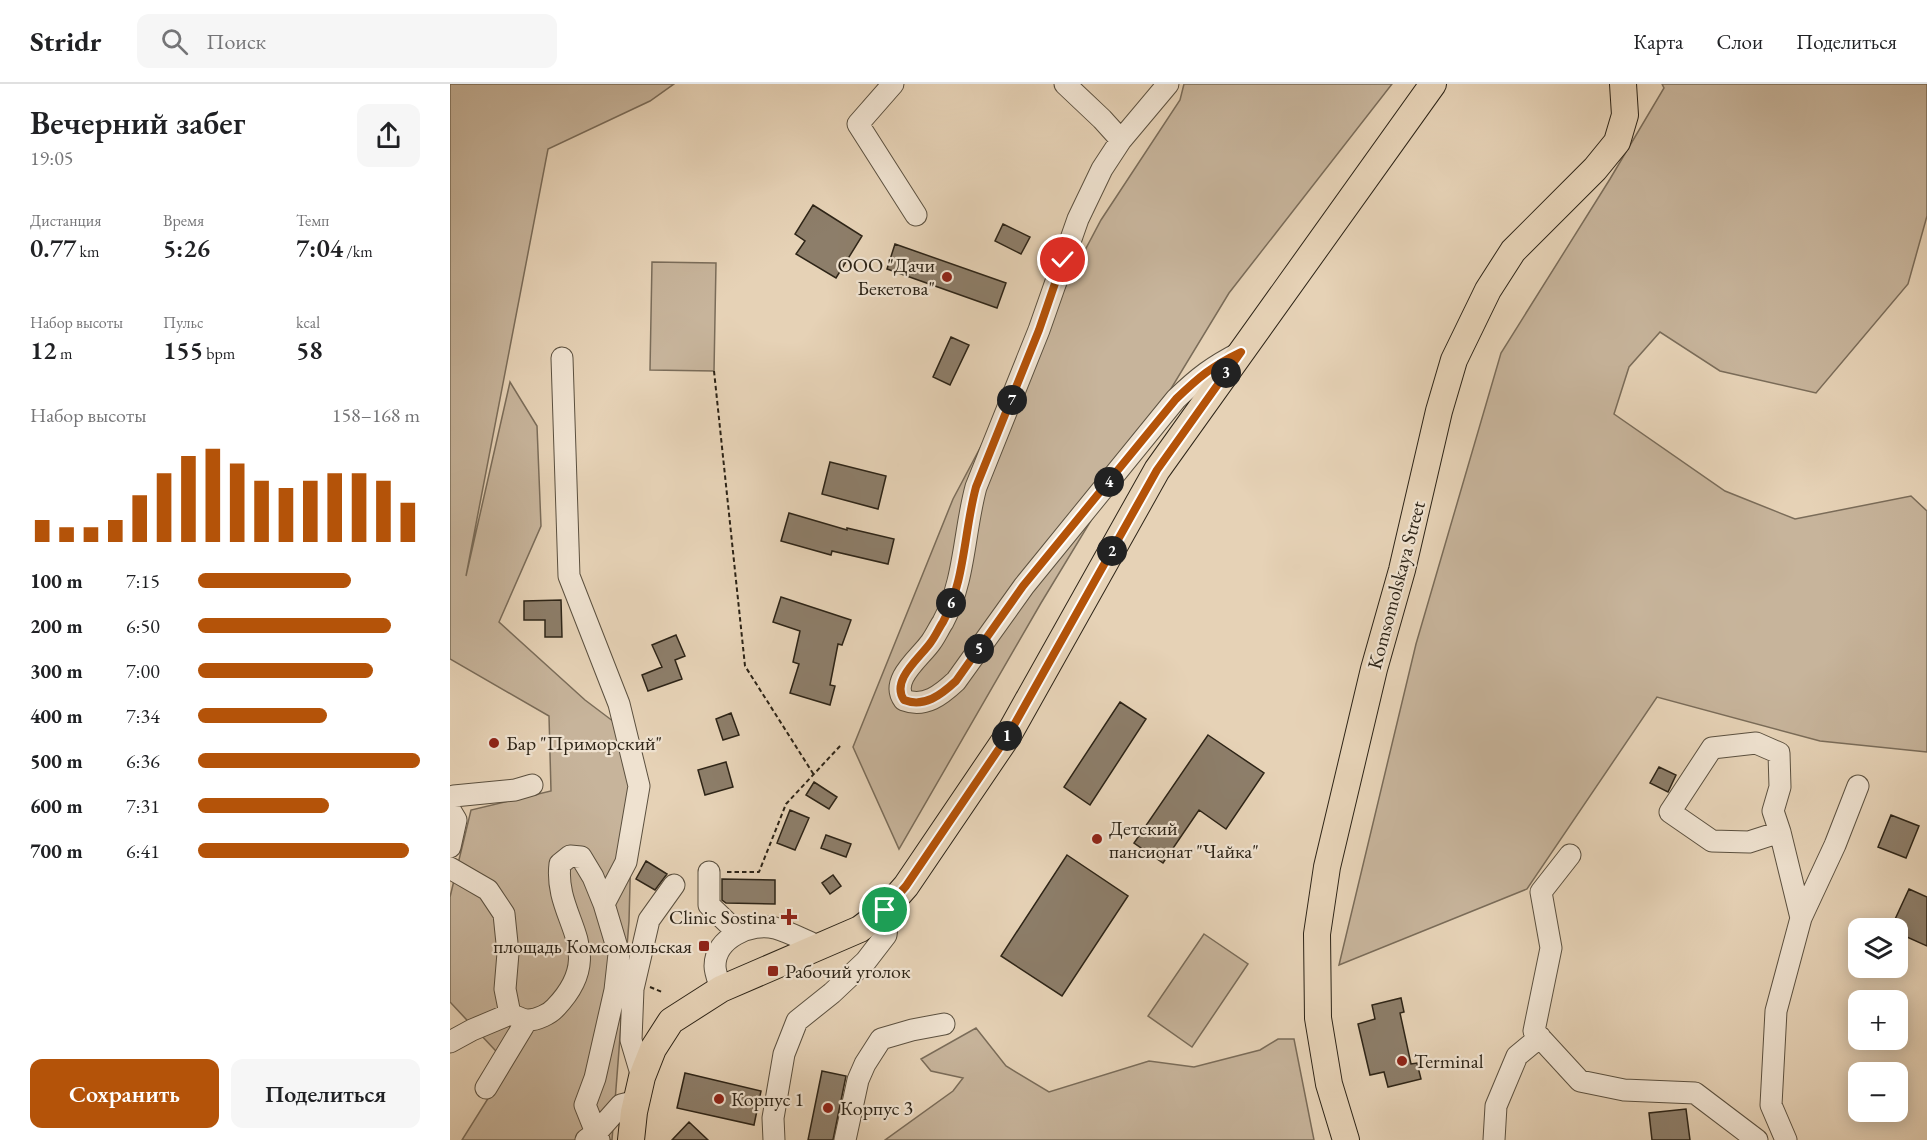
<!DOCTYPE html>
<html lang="ru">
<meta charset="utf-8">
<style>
:root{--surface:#fff;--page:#f6f6f6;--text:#202124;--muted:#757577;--line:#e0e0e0;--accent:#b45309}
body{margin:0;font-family:"EB Garamond",serif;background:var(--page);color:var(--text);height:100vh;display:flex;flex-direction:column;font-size:22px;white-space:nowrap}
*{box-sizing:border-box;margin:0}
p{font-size:20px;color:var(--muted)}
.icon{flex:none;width:33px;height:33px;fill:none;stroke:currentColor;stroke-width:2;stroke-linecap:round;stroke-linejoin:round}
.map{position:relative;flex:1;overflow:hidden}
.drawer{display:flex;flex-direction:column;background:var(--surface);width:450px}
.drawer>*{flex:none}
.fabs{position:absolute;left:1398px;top:834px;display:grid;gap:12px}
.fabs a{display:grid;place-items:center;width:60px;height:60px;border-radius:12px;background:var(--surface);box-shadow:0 3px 15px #0003;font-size:30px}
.pin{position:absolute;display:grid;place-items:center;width:51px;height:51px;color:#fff;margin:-26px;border:3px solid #fff;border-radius:50%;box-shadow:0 2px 6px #0007}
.km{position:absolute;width:30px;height:30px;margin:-15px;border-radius:50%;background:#222;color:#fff;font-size:16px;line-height:30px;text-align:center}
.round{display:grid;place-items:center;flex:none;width:63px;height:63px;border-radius:12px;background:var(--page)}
.overview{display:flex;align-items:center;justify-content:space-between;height:102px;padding:0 30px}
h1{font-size:33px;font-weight:600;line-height:45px}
.figures{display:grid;grid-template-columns:repeat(3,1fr);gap:9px;height:102px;padding:6px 30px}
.figures div{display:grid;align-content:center}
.figures b{font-size:26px;font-weight:600}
.figures small{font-size:16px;font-weight:400}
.figures p{font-size:16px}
.chart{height:168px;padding:12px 30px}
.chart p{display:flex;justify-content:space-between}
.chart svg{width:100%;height:108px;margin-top:6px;stroke:var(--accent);stroke-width:6}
.button{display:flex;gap:12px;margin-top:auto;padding:12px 30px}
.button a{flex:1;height:69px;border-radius:12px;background:var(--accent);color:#fff;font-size:24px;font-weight:600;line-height:69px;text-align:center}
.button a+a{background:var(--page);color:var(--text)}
ul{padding:0 30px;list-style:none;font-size:20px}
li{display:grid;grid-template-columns:96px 72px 1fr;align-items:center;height:45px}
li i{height:15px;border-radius:8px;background:var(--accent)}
header{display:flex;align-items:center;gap:36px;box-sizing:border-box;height:84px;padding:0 30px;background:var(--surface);border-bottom:2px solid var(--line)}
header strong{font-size:28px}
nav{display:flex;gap:33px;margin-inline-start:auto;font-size:21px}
.search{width:420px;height:54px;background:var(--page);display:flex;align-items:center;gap:15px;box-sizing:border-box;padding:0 21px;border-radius:12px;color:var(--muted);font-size:22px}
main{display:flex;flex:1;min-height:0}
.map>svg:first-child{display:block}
.green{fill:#c7b49b;stroke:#7a6c59;stroke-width:1.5}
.building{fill:#8d7e6a;stroke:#2d2417;stroke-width:1.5}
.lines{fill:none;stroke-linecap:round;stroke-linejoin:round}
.minor-casing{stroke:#5b503f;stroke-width:23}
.major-casing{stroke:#2d2417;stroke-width:28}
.path{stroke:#2d2417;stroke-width:2;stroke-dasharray:4.5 3;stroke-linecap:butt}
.minor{stroke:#efe2d0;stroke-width:21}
.major{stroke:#e6d2b6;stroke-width:26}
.route-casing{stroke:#fff;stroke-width:12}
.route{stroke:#b45309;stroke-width:8}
.poi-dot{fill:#8f2418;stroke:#efe2d0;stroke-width:2}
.labels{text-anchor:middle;stroke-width:4.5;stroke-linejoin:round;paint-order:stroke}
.poi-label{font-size:20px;fill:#2d2417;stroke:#efe2d0;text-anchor:start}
.street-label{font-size:20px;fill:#2d2417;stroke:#efe2d0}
</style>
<header>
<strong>Stridr</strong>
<div class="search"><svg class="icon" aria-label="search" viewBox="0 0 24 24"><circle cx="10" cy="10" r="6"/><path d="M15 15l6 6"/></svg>Поиск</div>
<nav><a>Карта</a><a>Слои</a><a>Поделиться</a></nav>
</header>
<main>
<section class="drawer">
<div class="overview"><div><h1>Вечерний забег</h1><p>19:05</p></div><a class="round"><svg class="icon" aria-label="share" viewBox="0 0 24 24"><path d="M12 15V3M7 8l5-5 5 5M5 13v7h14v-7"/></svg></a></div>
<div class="figures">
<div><p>Дистанция</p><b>0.77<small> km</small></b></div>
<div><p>Время</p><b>5:26</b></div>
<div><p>Темп</p><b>7:04<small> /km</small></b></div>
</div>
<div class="figures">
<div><p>Набор высоты</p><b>12<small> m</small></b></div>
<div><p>Пульс</p><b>155<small> bpm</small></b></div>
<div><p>kcal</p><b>58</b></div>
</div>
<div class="chart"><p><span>Набор высоты</span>158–168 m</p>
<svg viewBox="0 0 160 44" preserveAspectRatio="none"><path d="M5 44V35M15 44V38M25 44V38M35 44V35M45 44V25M55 44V16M65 44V9M75 44V6M85 44V12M95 44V19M105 44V22M115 44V19M125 44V16M135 44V16M145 44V19M155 44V28"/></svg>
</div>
<ul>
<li><b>100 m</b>7:15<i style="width:69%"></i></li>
<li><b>200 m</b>6:50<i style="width:87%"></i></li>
<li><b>300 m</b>7:00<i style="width:79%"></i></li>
<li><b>400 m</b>7:34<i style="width:58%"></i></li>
<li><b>500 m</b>6:36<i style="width:100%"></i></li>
<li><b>600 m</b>7:31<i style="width:59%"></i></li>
<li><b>700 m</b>6:41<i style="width:95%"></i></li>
</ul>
<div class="button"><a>Сохранить</a><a>Поделиться</a></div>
</section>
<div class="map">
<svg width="1477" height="1056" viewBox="0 0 1477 1056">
<rect width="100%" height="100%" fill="#e6d2b6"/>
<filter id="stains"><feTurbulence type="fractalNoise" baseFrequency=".00333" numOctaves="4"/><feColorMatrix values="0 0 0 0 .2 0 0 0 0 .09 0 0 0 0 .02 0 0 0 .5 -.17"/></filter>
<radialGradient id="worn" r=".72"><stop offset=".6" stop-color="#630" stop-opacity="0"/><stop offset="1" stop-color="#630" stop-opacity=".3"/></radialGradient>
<path class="green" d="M0,0H224L200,17L98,65L16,492L60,298L87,342L91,442L49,538L135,616L184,653L179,837L162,1056H12L59,981L0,918V813L21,726L101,707L99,632L0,575Z
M734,0H942L779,209L591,519L449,765L403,663L503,415L651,136L730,16Z
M1212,0H1477V132L1458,200L1366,309L1270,287L1210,248L1179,283L1164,330L1275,407L1345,435L1461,412L1477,427V668L1370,657L1207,613L1077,805L889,881L966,560L1051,269L1160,95L1214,4Z
M202,178L266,179L264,287L200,286Z
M754,850L798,880L742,963L698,932Z
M526,944L556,982L599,1008L699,977L744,983L810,966L828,955H844L864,1056H435L503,1007L513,994L481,987L471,975Z"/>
<path class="building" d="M363,121L412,152L386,194L346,170L355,157L345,150Z
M553,140L580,153L571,170L545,157Z
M445,160L556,199L547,224L437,185Z
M501,253L519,261L500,301L483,293Z
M380,378L436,392L428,425L372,410Z
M339,429L397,446V444L444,455L438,480L382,467L381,471L331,457Z
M331,513L401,536L392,561L388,560L380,601L385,602L380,621L340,609L349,580L343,578L350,547L323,538Z
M111,516L112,553H95V536H74V517Z
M226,551L235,572L225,576L232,595L198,607L192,591L212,583L202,561Z
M670,618L696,635L640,721L614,703Z
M281,629L289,651L273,656L266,635Z
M758,651L814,689L776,745L749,726L713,779L684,759Z
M276,678L283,703L255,711L248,686Z
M1209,683L1226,691L1218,708L1200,699Z
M364,698L387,713L379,725L356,711Z
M340,726L359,734L345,766L327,759Z
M1441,731L1469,742L1456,774L1428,763Z
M376,751L401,760L396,773L371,764Z
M617,771L678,812L612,912L551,872Z
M196,777L217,790L205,806L186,795Z
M383,791L391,802L380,810L372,799Z
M272,795L325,796V820L276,819L272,816Z
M1459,805L1477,813V862L1448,849V844H1441Z
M951,914L954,928L950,929L961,980L967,979L971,995L938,1003L934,988L920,991L908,940L925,935L922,921Z
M372,987L396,992L383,1056H358Z
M235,989L311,1007L304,1041L227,1024Z
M1236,1025L1240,1056H1202L1199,1029Z
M239,1038L258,1056H222Z"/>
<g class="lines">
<defs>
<path id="minor" d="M443,0L408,40L466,131
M615,0L652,35L671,56
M718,0L671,56L652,85L628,135L589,246L526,403C514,447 515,497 493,538C489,544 486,551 481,558C471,573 439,596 454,616C475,624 491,611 506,597L574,502L726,315C749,293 762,283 791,268
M112,274L119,492L169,620L189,702L176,778L154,820
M0,717L4,712L65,706L82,701
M0,726L6,736L0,763
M1330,748L1323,727L1330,703L1329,669L1306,659L1262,664L1220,728L1262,757L1299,758L1330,748L1351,834
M1120,771L1091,808L1101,864L1084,947L1130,997L1174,1006L1245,1009L1307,1056
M0,784L38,806L54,830L58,869L55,905L60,930C65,932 73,936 78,936C87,936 100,930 106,923C160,866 103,836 110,780L120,772L131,773L143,793L154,820L169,870L165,906L145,994L135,1021L149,1056
M259,788V821L288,849
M271,905C269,898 265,889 265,882C265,854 301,838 325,844C339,848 354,856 368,862
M0,958L22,946L60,930
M192,993L181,956L183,905L199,836L224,801
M36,1004L77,936
M136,1056L147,1048L171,1021L187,1017
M324,1056L323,1034L334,970L347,937L382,909L416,877L436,851L437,843L428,831
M395,1056L408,996L415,980L431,955L462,946L494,940
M1044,1056L1046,1022L1067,972L1090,953
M1336,1056L1321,1021L1326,927L1351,834L1385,761L1408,702"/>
<path id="major" d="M181,1056L184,1028L192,993L203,965L221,937L271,905L410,845L435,826L456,802L559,650L707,386L983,0
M896,1056L879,1000L868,934L867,850L877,783L924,585L952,486L989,327L1004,276L1038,206L1063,167L1145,85L1167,58L1175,31L1173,0"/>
</defs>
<use href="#minor" class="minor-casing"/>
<use href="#major" class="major-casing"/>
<path class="path" d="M264,287L295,582L364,691
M277,788H309L336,720L391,661
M200,903L212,908"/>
<use href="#minor" class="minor"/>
<use href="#major" class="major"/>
</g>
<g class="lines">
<defs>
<path id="route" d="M435,826L456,802L559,650L707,386L791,268C762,282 749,293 726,315L573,502L506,597C491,611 474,624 454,616C440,596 471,573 481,558C486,551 489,544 493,538C515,498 514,447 526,403L589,246L613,176"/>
</defs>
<use href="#route" class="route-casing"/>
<use href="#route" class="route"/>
</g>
<g class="poi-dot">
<circle cx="497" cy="193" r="6"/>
<circle cx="44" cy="659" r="6"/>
<circle cx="647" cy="755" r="6"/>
<path d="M336 824h6v6h6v6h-6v6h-6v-6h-6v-6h6z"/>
<rect x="248" y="856" width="12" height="12" rx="3"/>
<rect x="317" y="881" width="12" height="12" rx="3"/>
<circle cx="952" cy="977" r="6"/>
<circle cx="269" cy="1015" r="6"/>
<circle cx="378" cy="1024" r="6"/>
</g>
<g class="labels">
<g class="poi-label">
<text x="485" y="188" text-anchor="end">ООО "Дачи<tspan x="485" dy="23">Бекетова"</tspan></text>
<text x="56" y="666">Бар "Приморский"</text>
<text x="659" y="751">Детский<tspan x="659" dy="23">пансионат "Чайка"</tspan></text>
<text x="326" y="840" text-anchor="end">Clinic Sostina</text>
<text x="242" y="869" text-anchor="end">площадь Комсомольская</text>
<text x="335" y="894">Рабочий уголок</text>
<text x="964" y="984">Terminal</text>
<text x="281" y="1022">Корпус 1</text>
<text x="390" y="1031">Корпус 3</text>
</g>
<g class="street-label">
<text transform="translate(946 501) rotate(-75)" y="7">Komsomolskaya Street</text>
</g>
</g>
<rect width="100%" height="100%" filter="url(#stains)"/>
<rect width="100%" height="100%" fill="url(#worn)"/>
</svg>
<div class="fabs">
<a><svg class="icon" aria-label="layers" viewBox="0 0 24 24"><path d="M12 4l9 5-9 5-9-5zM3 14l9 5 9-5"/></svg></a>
<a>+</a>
<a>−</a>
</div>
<div class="pin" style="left:435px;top:826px;background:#1e9e55"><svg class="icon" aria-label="arrive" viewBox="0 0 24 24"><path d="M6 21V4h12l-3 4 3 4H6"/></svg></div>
<div class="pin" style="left:613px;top:176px;background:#d93025"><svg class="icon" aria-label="check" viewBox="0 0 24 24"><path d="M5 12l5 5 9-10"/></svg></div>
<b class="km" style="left:557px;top:652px">1</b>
<b class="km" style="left:662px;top:467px">2</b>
<b class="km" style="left:776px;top:289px">3</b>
<b class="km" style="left:659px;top:398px">4</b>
<b class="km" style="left:529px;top:565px">5</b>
<b class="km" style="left:501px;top:519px">6</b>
<b class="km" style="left:562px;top:316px">7</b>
</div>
</main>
